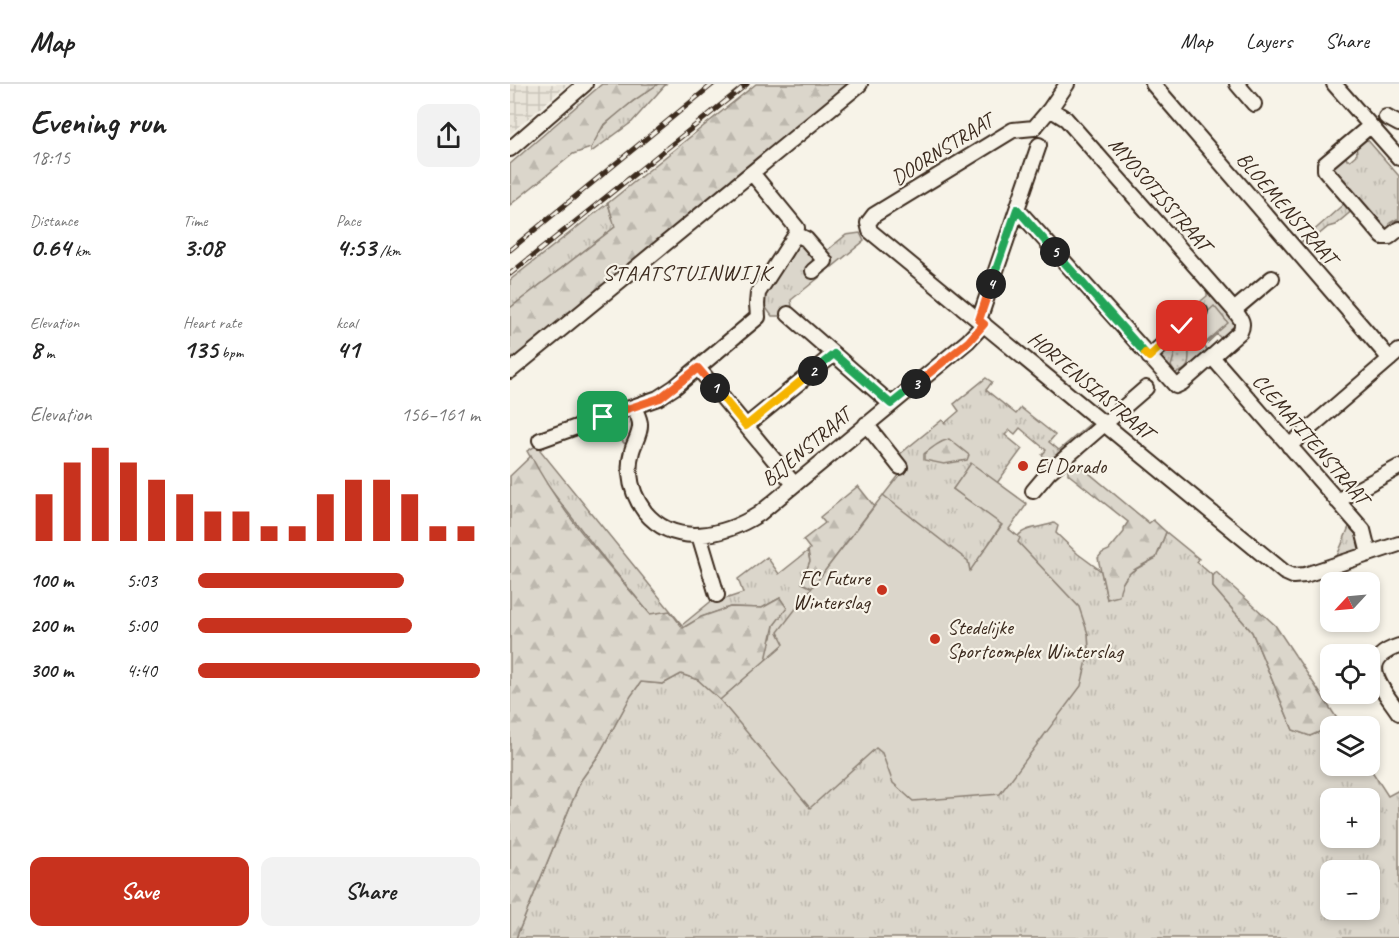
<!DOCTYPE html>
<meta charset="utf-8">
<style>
:root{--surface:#fff;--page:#f2f2f2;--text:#222;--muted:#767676;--line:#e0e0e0;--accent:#c8321e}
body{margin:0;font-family:Caveat,sans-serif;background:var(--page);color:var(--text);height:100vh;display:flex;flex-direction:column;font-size:22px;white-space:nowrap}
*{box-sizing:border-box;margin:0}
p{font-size:20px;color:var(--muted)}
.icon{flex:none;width:33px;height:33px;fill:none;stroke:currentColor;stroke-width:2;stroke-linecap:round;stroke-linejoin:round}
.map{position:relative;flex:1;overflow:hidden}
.side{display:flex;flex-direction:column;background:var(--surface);width:510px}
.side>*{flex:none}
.needle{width:39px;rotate:244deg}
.buttons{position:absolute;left:810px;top:488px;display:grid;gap:12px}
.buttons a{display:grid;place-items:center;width:60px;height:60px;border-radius:12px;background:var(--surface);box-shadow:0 3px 9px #0003;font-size:30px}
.pin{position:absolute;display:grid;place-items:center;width:51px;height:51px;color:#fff;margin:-26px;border-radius:12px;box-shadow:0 3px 9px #0006}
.km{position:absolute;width:30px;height:30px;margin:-15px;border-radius:50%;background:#222;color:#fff;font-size:16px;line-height:30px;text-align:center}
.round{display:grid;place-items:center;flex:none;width:63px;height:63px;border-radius:12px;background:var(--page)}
.headline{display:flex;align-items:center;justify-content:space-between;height:102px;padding:0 30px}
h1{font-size:33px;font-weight:600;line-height:45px}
.metrics{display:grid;grid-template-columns:repeat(3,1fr);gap:9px;height:102px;padding:6px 30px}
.metrics div{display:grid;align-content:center}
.metrics b{font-size:26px;font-weight:600}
.metrics small{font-size:16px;font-weight:400}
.metrics p{font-size:16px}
.chart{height:168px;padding:12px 30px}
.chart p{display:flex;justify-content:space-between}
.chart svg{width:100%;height:108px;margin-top:6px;stroke:var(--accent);stroke-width:6}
.cta{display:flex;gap:12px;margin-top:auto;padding:12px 30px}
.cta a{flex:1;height:69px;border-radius:12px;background:var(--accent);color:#fff;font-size:24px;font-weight:600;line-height:69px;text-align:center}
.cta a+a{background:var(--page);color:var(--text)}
ul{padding:0 30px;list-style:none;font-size:20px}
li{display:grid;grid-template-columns:96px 72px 1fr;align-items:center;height:45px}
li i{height:15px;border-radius:8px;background:var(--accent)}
header{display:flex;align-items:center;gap:36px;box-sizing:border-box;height:84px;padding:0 30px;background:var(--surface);border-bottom:2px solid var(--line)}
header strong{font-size:28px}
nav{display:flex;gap:33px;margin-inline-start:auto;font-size:21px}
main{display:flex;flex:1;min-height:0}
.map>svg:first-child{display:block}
.industrial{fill:url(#industrial-grid)}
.grass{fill:url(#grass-tufts);stroke:#8b8074;stroke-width:1.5;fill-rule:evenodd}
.forest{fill:url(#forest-firs);stroke:#8b8074;stroke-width:1.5}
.park{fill:url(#park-dots);stroke:#8b8074;stroke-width:1.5}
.pitch{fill:#dbd6cb;stroke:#8b8074;stroke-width:1.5}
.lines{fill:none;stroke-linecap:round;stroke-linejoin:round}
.minor-casing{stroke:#3b2a1e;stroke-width:18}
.minor{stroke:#f7f3e8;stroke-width:14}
.rail-casing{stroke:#3b2a1e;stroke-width:5}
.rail{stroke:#f7f3e8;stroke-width:3;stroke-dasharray:9;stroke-linecap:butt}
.split-1-casing{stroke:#fff;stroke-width:12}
.split-2-casing{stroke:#fff;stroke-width:12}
.split-3-casing{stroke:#fff;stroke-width:12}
.split-4-casing{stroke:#fff;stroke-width:12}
.split-5-casing{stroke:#fff;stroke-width:12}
.split-6-casing{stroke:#fff;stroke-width:12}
.split-7-casing{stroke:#fff;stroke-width:12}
.split-1{stroke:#f0652b;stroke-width:8}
.split-2{stroke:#f5b400;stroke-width:8}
.split-3{stroke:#22a559;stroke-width:8}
.split-4{stroke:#f0652b;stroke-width:8}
.split-5{stroke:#22a559;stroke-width:8}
.split-6{stroke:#22a559;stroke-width:8}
.split-7{stroke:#f5b400;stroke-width:8}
.poi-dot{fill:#c8321e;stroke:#f7f3e8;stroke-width:2}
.labels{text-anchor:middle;stroke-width:4.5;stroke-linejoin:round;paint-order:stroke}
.street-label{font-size:21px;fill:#3b2a1e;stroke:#f7f3e8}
.poi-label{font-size:21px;fill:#3b2a1e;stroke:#f7f3e8;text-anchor:start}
.neighbourhood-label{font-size:22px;letter-spacing:1.5px;fill:#3b2a1e;stroke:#f7f3e8}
</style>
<header>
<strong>Map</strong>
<nav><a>Map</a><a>Layers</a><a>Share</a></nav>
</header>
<main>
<section class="side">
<div class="headline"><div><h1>Evening run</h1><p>18:15</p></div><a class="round"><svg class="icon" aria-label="share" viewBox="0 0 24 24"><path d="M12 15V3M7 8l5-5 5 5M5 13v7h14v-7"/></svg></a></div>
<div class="metrics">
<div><p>Distance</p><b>0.64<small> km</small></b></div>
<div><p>Time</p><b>3:08</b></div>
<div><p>Pace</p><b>4:53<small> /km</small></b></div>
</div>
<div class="metrics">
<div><p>Elevation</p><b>8<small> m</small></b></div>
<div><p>Heart rate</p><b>135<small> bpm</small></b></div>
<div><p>kcal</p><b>41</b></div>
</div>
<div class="chart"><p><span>Elevation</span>156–161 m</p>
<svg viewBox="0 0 160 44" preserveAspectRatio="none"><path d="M5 44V25M15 44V12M25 44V6M35 44V12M45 44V19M55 44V25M65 44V32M75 44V32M85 44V38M95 44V38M105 44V25M115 44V19M125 44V19M135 44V25M145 44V38M155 44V38"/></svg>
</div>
<ul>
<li><b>100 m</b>5:03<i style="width:73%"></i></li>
<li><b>200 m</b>5:00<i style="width:76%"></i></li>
<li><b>300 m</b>4:40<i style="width:100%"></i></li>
</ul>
<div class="cta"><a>Save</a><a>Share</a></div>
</section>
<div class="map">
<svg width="889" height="854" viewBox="0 0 889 854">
<defs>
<pattern id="industrial-grid" width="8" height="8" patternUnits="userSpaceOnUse" patternTransform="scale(1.5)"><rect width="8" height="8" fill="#e9e4d9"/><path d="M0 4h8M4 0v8" fill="none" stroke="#c9c4ba"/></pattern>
<pattern id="grass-tufts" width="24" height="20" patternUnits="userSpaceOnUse" patternTransform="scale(1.5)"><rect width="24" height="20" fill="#dbd6cb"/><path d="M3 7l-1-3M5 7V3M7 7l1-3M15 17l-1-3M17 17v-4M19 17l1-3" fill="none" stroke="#bdb8ae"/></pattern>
<pattern id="forest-firs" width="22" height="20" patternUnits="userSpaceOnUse" patternTransform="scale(1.5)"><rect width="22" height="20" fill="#dbd6cb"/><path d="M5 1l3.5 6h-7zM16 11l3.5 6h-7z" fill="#bdb8ae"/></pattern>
<pattern id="park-dots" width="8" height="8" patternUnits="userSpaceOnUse" patternTransform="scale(1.5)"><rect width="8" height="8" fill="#dbd6cb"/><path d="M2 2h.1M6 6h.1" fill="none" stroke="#bdb8ae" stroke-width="1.8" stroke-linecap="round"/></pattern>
</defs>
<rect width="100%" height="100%" fill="#f7f3e8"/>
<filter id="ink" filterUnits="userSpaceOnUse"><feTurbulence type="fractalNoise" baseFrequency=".0167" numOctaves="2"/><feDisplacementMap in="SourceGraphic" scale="12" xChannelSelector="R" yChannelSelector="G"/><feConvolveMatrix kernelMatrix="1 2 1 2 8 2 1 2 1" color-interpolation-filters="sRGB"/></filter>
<g filter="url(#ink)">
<path class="industrial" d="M0,0H58L0,50Z"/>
<path class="grass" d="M148,0H156L122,38L81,68C79,45 130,12 148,0Z
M855,53L889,92V141L888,142L887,135L880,139L881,148L878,149L821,87L823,81L835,69L837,76H840L847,70L846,60Z
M837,117L844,125L825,141L818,143L790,166L782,157L785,154L790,159Z
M98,119L105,143L0,224V196Z
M350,149L354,157L322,183L315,168L336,151Z
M290,156L316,188L281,216L282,222L273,234L269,232H262L251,217Z
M701,206L729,241L713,257L707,250L694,262L700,269L670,295H662L647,270L693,230L686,221L697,212V208Z
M476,294L482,298L476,306L506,330L511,324L545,351L539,358L549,366L581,339L584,342L546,378H540L532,371L536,366L510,344L505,350L500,346L495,351L512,365L487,399L461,380L443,405L492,440L460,488L458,478L398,553L571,590L579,568L578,550L498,479C501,471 503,458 508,452C515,443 534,443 544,439L548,442L546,449L568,470L591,487L597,515L610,503L619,489L646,474L656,448L689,475L687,478L703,492V503L742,548L783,646L800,652L820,643V681H858L878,712L889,706V854H6L71,696L88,672L121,611L131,598L153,600L171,590L188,596L262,554L264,541L276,524L270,514L252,524L220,523L192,533L173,544L140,530L83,461L34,397L17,367L24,363L38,360L30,366L172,541L210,510L212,516L233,509L228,495L257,473L269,490L298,467L300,477L292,498L302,503L397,381L390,370L432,336L435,339L449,327L444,320ZM820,714H860V753H820ZM820,786H860V825H820Z
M120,330L125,336L120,361L114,359L100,342L105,336Z
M841,438L849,448L853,466L825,477Z"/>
<path class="forest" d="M92,0H148L123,17L93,42L81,64L63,70L0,121V80Z
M246,0H341L7,277L3,272L0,274V224L105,143L98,119Z
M439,355L459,371L457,376L434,380L414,376V370C423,363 429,358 439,355Z
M21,372C51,430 98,480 140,530L160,527L173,544L191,533L220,523L252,524L270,514L277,524L264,541L256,576L210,616L188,596L171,590L153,600L131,598L121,612L88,672L71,696L6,854H0V392Z
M558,377L568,380L639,439L643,436L656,448L646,474C627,484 612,488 609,512L597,515L588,474L592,469L599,466L614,448V444L618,438L558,390Z
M348,402L364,422L302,504L292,499L300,477L298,467L300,465L293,456L315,439L310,433Z
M706,488L765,541L830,639L800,652L783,646L742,548L703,503V492Z"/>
<path class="park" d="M675,256L679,260C678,275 683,286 665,289L661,282L668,259Z"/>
<path class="pitch" d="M704,222L718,239L693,261L679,245Z
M461,379L517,420L499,445L510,454L508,458L569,523L578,550L579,568L571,602L490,710L403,717L383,699L372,669L366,664L300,724L210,616L274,560L268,548L373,411L458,477L460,487L492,441L443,405Z"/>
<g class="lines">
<defs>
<path id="minor" d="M557,0L540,25L524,44L503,46L364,131L358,139L360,147L774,488L783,492L795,491L889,460
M643,0L880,275
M727,0L744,20
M824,0L889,74
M876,33L889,40
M860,42L815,80V86L873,153H879L889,145
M0,65L75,0
M242,89L287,144L286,150L296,155L315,177L303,187
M507,125L666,302L672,299L730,248C735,238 730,234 724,226L556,35L540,25
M724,226L762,194
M278,230L381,320
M469,236L529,61
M639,273L690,227
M702,273L853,446L859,470
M188,284L284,400
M0,287L350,0
M124,323C126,328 130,335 130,340C131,349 124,359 122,367C120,374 119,383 120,390C121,404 126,416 135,428C165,464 214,452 249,430L458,257L474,240
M356,340L390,383
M236,342L324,270
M30,356L148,314L165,303L248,233L247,220L248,209L286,150
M779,362L889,267
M523,407L539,388L636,304
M827,417L889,383
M189,451L207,511
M889,562C845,576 872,604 889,629"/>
</defs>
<use href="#minor" class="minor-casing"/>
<use href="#minor" class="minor"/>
<defs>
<path id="rail" d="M0,166L203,0
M0,190L237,0"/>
</defs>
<use href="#rail" class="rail-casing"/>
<use href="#rail" class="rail"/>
</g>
</g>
<g class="lines" filter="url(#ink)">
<defs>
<path id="split-1" d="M93,333L150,314L188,284L205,304"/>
<path id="split-2" d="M205,304L236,342L303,287"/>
<path id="split-3" d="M303,287L324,270L381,320L406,300"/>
<path id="split-4" d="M406,300L459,257L474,240L469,236L481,200"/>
<path id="split-5" d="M481,200L507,125L545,168"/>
<path id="split-6" d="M545,168L635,269"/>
<path id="split-7" d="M635,269L639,273L672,242"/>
</defs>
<use href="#split-1" class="split-1-casing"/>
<use href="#split-2" class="split-2-casing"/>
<use href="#split-3" class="split-3-casing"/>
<use href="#split-4" class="split-4-casing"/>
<use href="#split-5" class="split-5-casing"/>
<use href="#split-6" class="split-6-casing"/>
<use href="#split-7" class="split-7-casing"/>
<use href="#split-1" class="split-1"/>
<use href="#split-2" class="split-2"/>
<use href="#split-3" class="split-3"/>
<use href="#split-4" class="split-4"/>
<use href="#split-5" class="split-5"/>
<use href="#split-6" class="split-6"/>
<use href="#split-7" class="split-7"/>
</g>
<g class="poi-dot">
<circle cx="513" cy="382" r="6"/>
<circle cx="372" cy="506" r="6"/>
<circle cx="425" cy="555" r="6"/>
</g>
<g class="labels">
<g class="street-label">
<text transform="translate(432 65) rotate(-32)" y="7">DOORNSTRAAT</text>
<text transform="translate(650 110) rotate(49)" y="7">MYOSOTISSTRAAT</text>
<text transform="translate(777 124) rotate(49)" y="7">BLOEMENSTRAAT</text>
<text transform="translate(581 301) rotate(40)" y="7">HORTENSIASTRAAT</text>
<text transform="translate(801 355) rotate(49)" y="7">CLEMATITENSTRAAT</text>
<text transform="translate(296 363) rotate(-40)" y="7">BIJENSTRAAT</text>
</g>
<g class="poi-label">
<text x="525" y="389">El Dorado</text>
<text x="360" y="501" text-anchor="end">FC Future<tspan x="360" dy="24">Winterslag</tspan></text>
<text x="437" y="550">Stedelijke<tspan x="437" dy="24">Sportcomplex Winterslag</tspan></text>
</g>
<g class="neighbourhood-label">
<text x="177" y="196">STAATSTUINWIJK</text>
</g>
</g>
</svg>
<div class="buttons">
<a><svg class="needle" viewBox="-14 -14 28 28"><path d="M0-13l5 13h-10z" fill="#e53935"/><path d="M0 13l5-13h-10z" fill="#767676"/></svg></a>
<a><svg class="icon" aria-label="locate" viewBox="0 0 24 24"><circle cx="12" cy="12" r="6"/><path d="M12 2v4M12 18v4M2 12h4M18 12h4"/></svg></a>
<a><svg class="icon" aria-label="layers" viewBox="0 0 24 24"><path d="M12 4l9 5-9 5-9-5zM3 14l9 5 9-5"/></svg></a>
<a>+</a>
<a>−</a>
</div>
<div class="pin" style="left:93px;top:333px;background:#1e9e55"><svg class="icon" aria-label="arrive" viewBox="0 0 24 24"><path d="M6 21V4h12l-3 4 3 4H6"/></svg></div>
<div class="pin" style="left:672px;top:242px;background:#d93025"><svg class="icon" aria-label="check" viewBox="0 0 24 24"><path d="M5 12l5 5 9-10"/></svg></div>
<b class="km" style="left:205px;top:304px">1</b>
<b class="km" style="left:303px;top:287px">2</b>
<b class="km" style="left:406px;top:300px">3</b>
<b class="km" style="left:481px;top:200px">4</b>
<b class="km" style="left:545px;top:168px">5</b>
</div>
</main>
